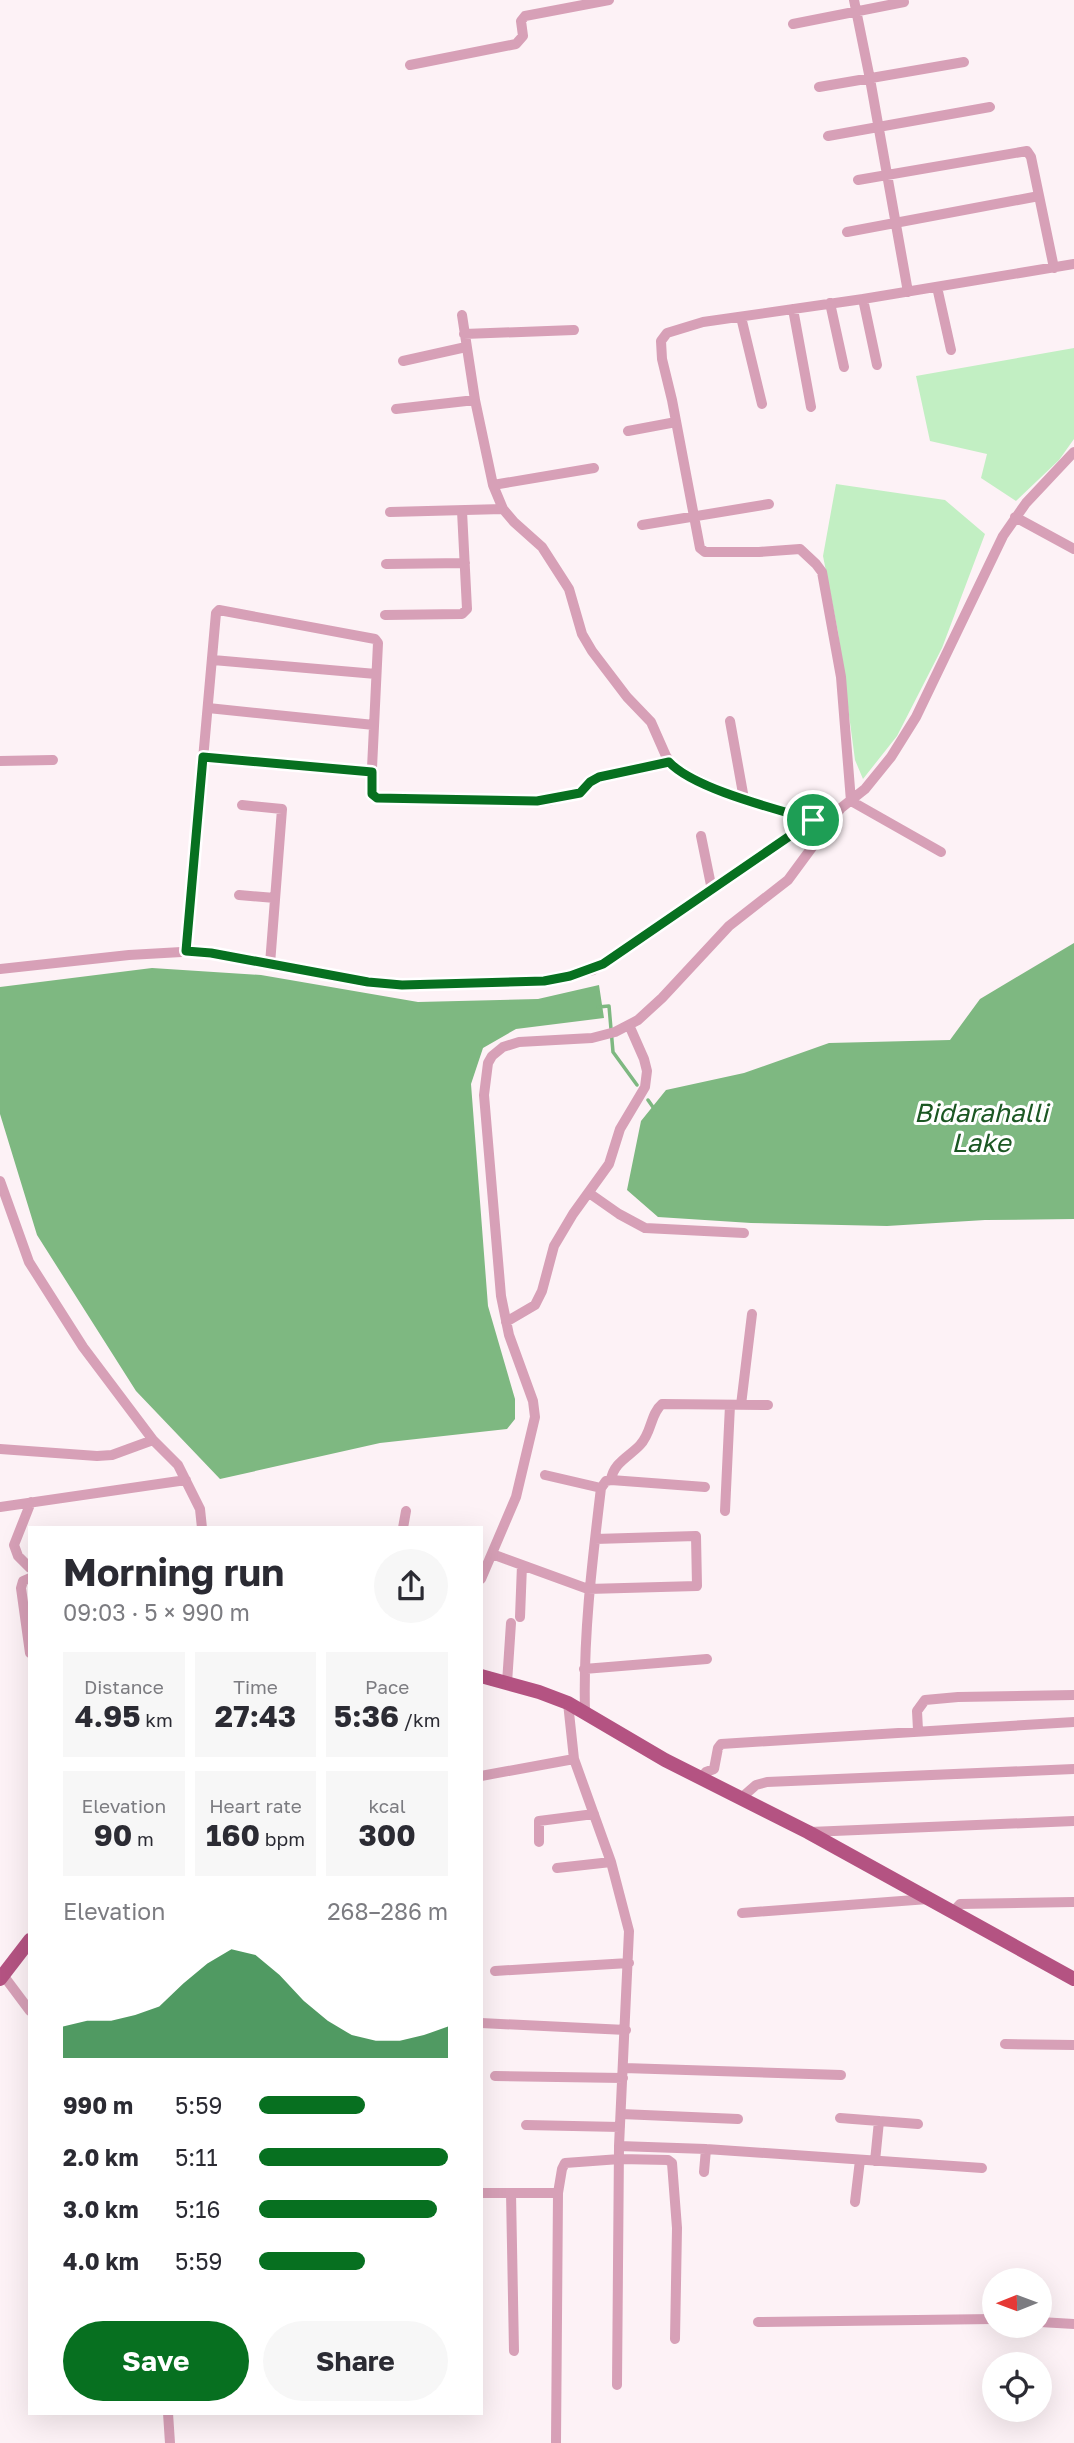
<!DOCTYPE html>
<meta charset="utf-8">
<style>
:root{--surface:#fff;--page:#f7f7f7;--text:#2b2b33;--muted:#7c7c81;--accent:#077020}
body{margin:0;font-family:"Golos Text",sans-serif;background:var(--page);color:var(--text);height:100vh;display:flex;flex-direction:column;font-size:26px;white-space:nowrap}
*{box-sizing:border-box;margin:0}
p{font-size:23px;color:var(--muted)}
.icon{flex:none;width:38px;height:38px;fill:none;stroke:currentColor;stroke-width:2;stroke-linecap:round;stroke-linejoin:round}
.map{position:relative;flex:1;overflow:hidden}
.sheet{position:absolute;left:28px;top:1526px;width:455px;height:889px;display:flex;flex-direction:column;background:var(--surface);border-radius:0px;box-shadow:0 7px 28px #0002}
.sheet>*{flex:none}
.needle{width:46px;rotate:269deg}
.tools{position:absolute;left:982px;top:2268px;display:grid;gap:14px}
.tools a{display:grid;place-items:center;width:70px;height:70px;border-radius:50%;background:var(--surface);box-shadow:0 7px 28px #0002;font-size:35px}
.pin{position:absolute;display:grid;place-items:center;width:60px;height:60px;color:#fff;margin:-30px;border:4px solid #fff;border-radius:50%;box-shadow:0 2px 7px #0007}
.round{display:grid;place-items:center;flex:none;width:74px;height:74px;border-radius:37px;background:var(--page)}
.summary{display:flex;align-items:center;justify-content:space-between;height:119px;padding:0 35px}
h1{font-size:38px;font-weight:700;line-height:52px}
.stats{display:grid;grid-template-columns:repeat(3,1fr);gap:10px;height:119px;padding:7px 35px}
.stats div{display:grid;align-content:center;border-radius:0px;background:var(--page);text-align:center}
.stats b{font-size:30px;font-weight:700}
.stats small{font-size:19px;font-weight:400}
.stats p{font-size:19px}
.chart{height:196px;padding:14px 35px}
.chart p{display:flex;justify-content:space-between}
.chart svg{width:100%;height:126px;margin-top:7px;fill:var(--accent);opacity:.7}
.button{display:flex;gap:14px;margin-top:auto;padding:14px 35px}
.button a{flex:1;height:80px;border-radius:42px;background:var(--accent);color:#fff;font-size:28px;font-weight:700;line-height:80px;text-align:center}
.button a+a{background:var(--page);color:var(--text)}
ul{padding:0 35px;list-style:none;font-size:23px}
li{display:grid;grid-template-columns:112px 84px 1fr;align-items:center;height:52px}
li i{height:18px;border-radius:9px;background:var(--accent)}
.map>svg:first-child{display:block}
.green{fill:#c2efc3}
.water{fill:#7eb881}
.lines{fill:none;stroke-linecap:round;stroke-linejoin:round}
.stream{stroke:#7eb881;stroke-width:3.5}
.minor{stroke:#d7a0b7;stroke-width:10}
.major{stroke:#b45382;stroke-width:14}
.route-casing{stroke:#fff;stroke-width:14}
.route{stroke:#077020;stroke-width:9}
.labels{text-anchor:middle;stroke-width:6;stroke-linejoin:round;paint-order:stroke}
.water-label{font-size:26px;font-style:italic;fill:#1b5723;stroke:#fff}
</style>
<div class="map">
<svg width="1074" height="2443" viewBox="0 0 1074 2443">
<rect width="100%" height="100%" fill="#fdf2f6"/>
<path class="green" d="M1074,348V439L1059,460L1016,501L981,478L987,454L930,441L916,376Z
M836,484L945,500L985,534L942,648L897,736L863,779L855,760L838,632L823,556Z"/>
<path class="water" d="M1074,943V1219L985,1220L887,1226L751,1223L658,1217L627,1190L641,1121L666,1090L744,1073L829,1043L950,1040L980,999Z
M152,968L261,975L418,1002L538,999L599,985L604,1018L516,1029L483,1048L471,1084L488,1306L515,1399V1419L507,1429L380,1443L220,1479L136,1391L37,1235L0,1114V987Z"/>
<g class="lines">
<path class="stream" d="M598,1007L609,1006L613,1052L637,1085
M648,1100L655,1110"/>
<path class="minor" d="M854,0L870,79L908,292
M793,24L904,2
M410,65L516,44L523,36L521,21L525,16L609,0
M819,87L964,62
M828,136L990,107
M858,180L1027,151L1031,157L1054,268
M847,232L1039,196
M937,287L951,350
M863,299L877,365
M830,303L844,367
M793,309L811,407
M462,315L475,400L493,485L503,509L514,522L542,547L569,589L582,634L592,651L627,697L651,722L666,756L675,768L721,791L813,820
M741,317L762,404
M464,334L574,330
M403,361L466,347
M396,409L475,400
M628,431L676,422
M493,485L594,468
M390,512L503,509
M1015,517L1074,549
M642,525L769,504
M386,564L465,563
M385,615L462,614L467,609L462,511
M213,660L376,674
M208,708L374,725
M730,721L744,799
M203,757L372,772
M0,761L53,760
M242,805L282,809L270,964
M701,836L712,890
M941,852L851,801L841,677L822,572L816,564L800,549L759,552H705L700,548L672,400L662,359L661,341L667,333L703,322L863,299L1074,264
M239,895L275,898
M186,951L216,613L219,610L375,639L378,643L371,789L373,797L549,801L580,793L590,782L599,777L669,762
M0,969L129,955L199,951L368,982L419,986L544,981L593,970L712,890L780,841L813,820L841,808L865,789L891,757L916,717L1003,536L1026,503L1074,452
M0,1181L29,1262L83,1347L153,1440L178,1465L200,1509L202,1528
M589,1193L619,1214L645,1228L744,1233
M506,1322L535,1305L542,1291L554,1246L573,1214L609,1164L620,1129L645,1087L647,1071L644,1059L629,1025
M741,1405L752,1314
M0,1449L97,1456L112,1455L153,1440
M545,1475L601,1488
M611,1480C613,1463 630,1456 640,1445C652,1433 650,1414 662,1404L768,1405
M0,1507L186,1480
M725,1511L730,1405
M403,1528L406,1511
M492,1554L588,1589L697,1586L696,1536L595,1539
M30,1568L18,1556L14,1545L31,1502
M30,1578L23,1581L21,1588L30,1653
M481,1579L516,1497L535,1417L533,1401L509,1335L501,1296L484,1095L488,1063L492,1056L503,1047L519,1042L592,1038L615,1032L638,1020L662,998L729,926L788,880L841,808
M520,1617L522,1565
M584,1669L707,1659
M507,1683L511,1623
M568,1703L574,1759L611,1862L629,1931L619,2146L617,2385
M585,1712C583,1637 592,1563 601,1488L606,1481L611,1480L705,1487
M918,1730L917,1711L925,1700L958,1697L1074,1695
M481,1776L574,1759
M700,1779L706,1772L714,1769L718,1748L721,1744L1074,1722
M740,1799L756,1785L767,1782L1074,1769
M810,1832L1074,1821
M539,1842V1821L594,1814
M557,1868L611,1862
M742,1913L928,1899
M952,1913L960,1904L1074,1902
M495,1971L629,1963
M3,1975L30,2011
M481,2023L626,2030
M1005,2044L1074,2045
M624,2068L841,2075
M495,2076L623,2078
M621,2114L738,2119
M840,2118L918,2124
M526,2125L620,2127
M619,2146L706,2149L982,2168
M875,2161L879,2121
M704,2172L706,2149
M481,2193H558
M511,2193L514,2351
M855,2202L860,2160
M758,2322L994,2319
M1040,2322L1074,2324
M168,2413L170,2443
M556,2443L558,2193L562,2169L565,2163L620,2159L668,2160L672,2163L677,2228L675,2339"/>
<path class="major" d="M481,1676L539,1692L568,1703L665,1760L808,1832L1074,1979
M0,1979L30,1940"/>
</g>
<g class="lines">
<defs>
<path id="route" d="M203,757L372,772V794L377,798L537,801L580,793L590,782L599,777L669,762C694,789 776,809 813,820L603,964L570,976L544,981L402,985L368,982L211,953L186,951Z"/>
</defs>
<use href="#route" class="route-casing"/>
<use href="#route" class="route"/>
</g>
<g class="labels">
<g class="water-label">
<text x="981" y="1122">Bidarahalli<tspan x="981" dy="30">Lake</tspan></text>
</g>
</g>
</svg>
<div class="tools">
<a><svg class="needle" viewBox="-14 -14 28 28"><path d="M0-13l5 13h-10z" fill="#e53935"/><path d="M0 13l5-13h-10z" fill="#7c7c81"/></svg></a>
<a><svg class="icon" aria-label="locate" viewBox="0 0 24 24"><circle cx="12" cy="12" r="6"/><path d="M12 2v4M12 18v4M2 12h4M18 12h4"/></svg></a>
</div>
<div class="pin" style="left:813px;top:820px;background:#1e9e55"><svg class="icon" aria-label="arrive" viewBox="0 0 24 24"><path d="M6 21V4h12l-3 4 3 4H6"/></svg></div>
<section class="sheet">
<div class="summary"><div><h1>Morning run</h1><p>09:03 · 5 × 990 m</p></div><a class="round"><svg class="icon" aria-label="share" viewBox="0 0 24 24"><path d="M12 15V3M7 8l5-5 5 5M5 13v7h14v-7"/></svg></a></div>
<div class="stats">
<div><p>Distance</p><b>4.95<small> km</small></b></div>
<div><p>Time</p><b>27:43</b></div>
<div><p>Pace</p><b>5:36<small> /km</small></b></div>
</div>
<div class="stats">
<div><p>Elevation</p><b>90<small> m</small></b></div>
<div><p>Heart rate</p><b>160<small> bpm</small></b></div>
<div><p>kcal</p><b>300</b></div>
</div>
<div class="chart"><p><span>Elevation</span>268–286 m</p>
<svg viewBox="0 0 160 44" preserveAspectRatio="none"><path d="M0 44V33L10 31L20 31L30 29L40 26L50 18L60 11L70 6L80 8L90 15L100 24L110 31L120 36L130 38L140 38L150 36L160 33V44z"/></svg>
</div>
<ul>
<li><b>990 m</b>5:59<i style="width:56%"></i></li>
<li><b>2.0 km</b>5:11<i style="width:100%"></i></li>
<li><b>3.0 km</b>5:16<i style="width:94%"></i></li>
<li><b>4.0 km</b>5:59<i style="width:56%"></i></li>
</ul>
<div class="button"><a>Save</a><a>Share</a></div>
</section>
</div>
